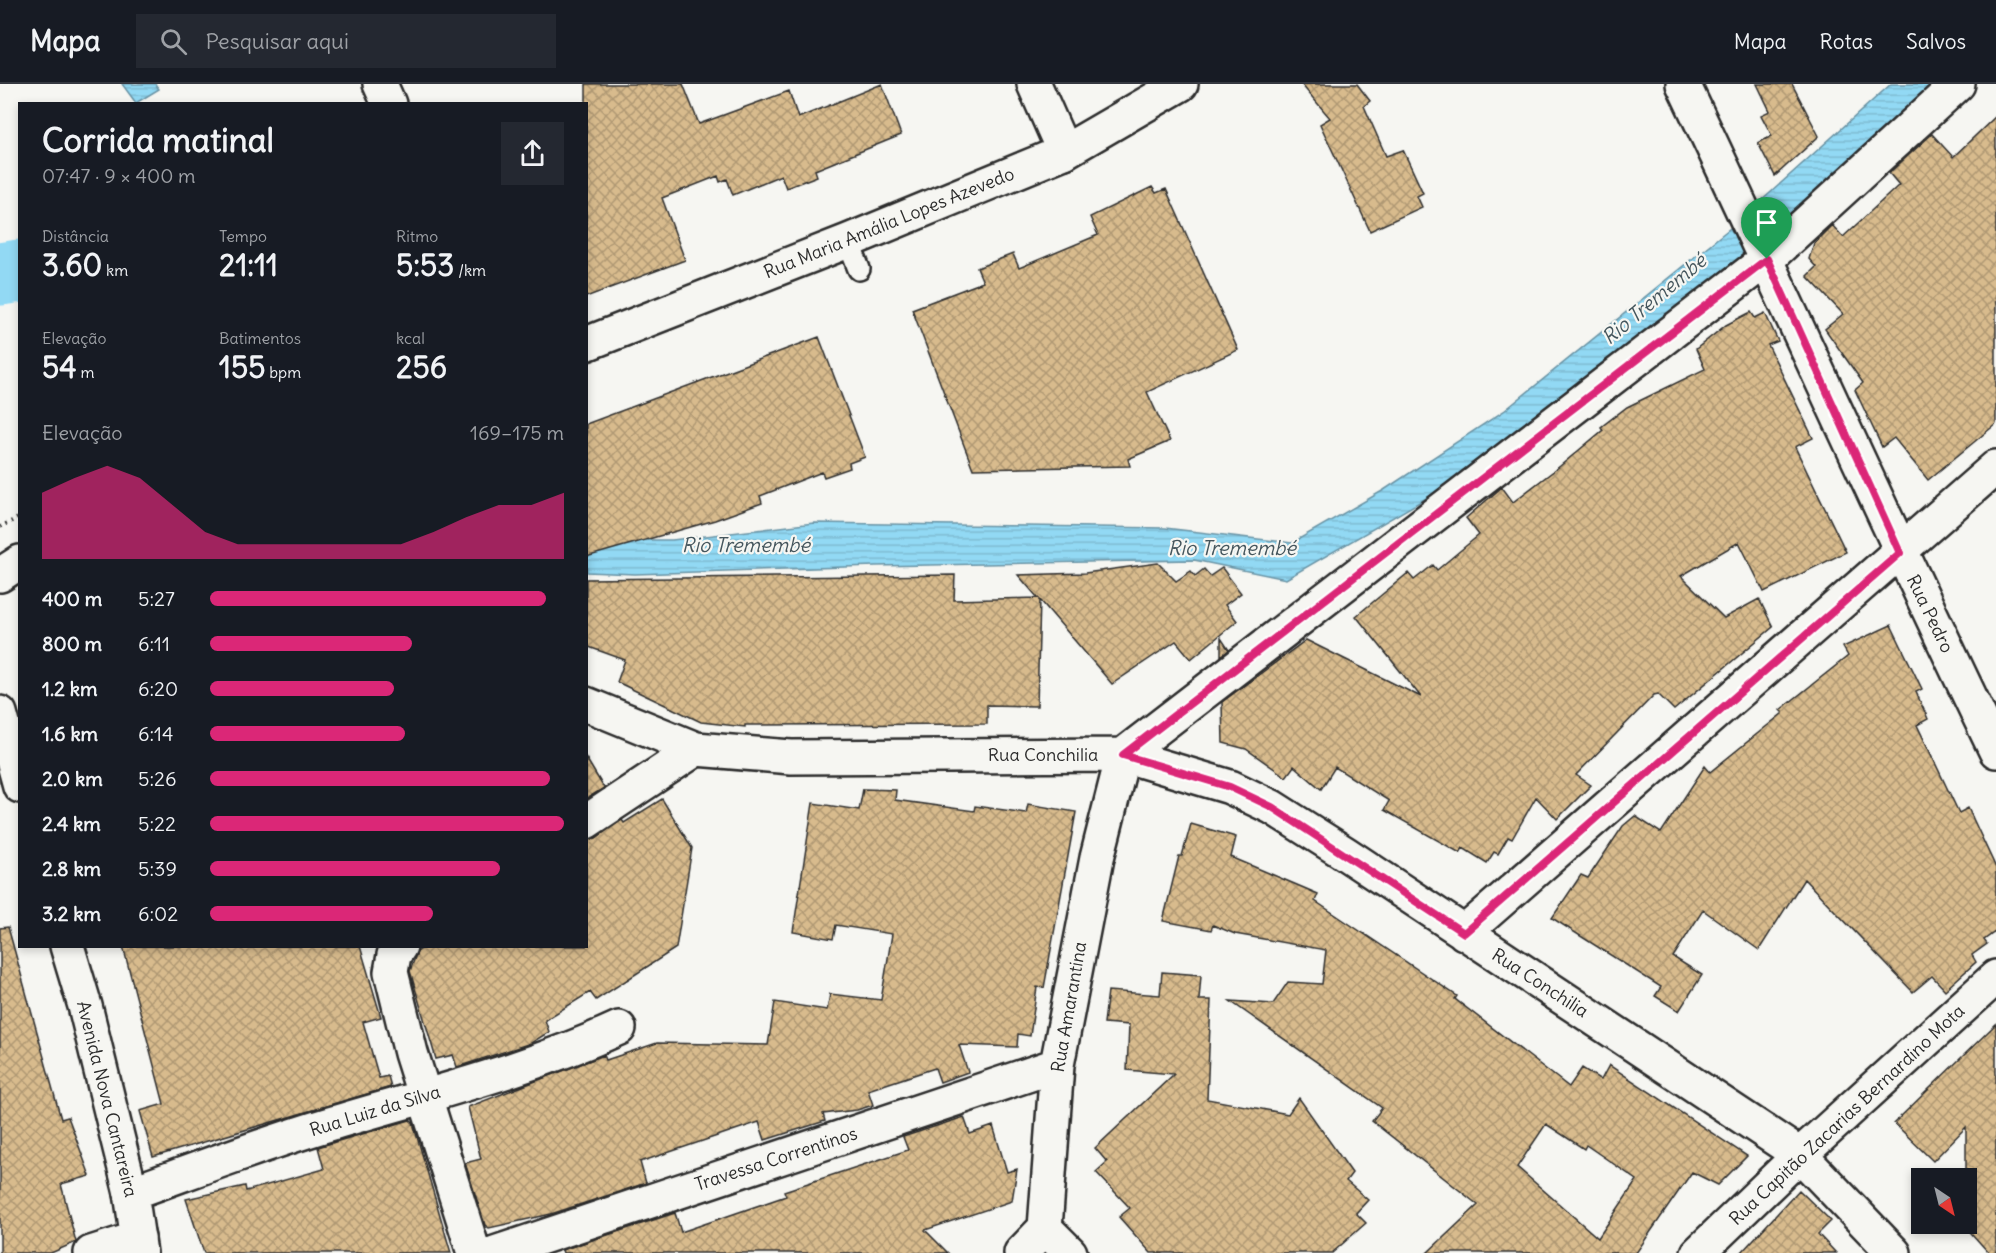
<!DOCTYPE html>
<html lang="pt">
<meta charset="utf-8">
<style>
:root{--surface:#171b24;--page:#242831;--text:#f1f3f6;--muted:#9ea1a6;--line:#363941;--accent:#db2777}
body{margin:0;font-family:Delius,sans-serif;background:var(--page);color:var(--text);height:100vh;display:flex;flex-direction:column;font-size:22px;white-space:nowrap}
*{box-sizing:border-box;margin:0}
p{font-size:20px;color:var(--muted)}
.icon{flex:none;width:33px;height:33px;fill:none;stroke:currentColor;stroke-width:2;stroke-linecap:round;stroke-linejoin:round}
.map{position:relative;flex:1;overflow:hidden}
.details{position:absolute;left:18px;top:18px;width:570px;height:846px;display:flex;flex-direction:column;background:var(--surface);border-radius:0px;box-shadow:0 3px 9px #0003}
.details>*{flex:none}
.needle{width:39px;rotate:145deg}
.tools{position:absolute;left:1911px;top:1084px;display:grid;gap:12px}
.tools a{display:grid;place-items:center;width:66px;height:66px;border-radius:0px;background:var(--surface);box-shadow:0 3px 9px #0003;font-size:30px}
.pin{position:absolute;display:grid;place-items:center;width:51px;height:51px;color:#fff;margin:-62px -26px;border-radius:50% 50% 50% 0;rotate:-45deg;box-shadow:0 0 6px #0007}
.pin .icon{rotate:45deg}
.round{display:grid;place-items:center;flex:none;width:63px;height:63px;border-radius:0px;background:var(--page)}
.overview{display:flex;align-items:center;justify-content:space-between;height:102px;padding:0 24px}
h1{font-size:33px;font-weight:700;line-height:45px}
.stats{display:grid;grid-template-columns:repeat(3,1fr);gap:9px;height:102px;padding:6px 24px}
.stats div{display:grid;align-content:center}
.stats b{font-size:30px;font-weight:700}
.stats small{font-size:16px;font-weight:400}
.stats p{font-size:16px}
.chart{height:168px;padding:12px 24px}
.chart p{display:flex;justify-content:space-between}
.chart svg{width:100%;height:108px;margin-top:6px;fill:var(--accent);opacity:.7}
ul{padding:0 24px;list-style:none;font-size:20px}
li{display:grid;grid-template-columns:96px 72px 1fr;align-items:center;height:45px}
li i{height:15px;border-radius:8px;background:var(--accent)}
header{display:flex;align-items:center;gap:36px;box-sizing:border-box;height:84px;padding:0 30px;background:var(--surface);border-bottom:2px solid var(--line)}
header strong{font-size:28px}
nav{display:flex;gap:33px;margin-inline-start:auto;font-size:21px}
.search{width:420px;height:54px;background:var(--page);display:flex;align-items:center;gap:15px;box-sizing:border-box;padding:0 21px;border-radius:0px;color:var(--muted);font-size:22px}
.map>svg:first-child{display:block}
.water{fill:url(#water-rules);stroke:#6993a4;stroke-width:1.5}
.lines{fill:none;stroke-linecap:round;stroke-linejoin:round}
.river{stroke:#92d9f4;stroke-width:63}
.building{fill:url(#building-cross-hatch);stroke:#2b2b2b;stroke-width:1.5;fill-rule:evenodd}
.service-casing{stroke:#2b2b2b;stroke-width:26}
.minor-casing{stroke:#2b2b2b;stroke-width:38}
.secondary-casing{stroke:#2b2b2b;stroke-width:38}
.path{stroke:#2b2b2b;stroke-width:4;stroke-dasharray:1.5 4.5;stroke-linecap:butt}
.service{stroke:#f6f6f2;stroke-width:21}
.minor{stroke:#f6f6f2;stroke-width:33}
.secondary{stroke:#f6f6f2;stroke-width:33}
.route-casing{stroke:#fff;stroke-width:12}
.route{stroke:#db2777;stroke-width:8}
.labels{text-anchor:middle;stroke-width:4.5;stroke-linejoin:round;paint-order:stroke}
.street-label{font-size:18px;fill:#2b2b2b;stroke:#f6f6f2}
.water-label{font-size:20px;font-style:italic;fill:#45565d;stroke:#f6f6f2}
</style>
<header>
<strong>Mapa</strong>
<div class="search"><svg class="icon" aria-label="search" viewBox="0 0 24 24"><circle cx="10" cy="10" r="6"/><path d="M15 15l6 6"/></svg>Pesquisar aqui</div>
<nav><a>Mapa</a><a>Rotas</a><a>Salvos</a></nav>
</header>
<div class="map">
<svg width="1996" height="1169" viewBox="0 0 1996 1169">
<defs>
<pattern id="water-rules" width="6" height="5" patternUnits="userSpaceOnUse" patternTransform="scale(1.5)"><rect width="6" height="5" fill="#92d9f4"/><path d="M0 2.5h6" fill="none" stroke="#7ebad1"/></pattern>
<pattern id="building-cross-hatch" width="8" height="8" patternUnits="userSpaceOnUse" patternTransform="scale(1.5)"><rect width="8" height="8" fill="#d8bb8d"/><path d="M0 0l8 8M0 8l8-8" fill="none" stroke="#af9873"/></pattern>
</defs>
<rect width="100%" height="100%" fill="#f6f6f2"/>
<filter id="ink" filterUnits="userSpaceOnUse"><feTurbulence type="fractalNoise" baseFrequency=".0167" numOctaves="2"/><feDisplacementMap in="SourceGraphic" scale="12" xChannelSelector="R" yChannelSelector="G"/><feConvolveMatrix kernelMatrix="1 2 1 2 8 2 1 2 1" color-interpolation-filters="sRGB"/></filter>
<g filter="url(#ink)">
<path class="water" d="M122,0H155L159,5L136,19Z
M1891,0H1939L1807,119L1468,390L1286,495L1194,476L875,482L635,490L587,488L586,456H672L814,439L1165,444L1292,459L1384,406L1504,327L1740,136Z"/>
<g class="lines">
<path class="river" d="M0,190L20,187"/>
</g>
<path class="building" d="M586,0H683L699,40L789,7L798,34L882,0L901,51L815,86L817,92L786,104L781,91L733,111L727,95L720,98L718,92L662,114L685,176L586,213Z
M1301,0H1357L1370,17L1364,22L1386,72L1403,66L1423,109L1417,112L1422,123L1370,147L1320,40L1330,34Z
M1757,0H1792L1819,52L1775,92L1758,59L1772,52L1761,31L1770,27Z
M1996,32V340L1928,396L1894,354L1882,363L1855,306L1863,299L1825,245L1843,230L1807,192L1816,183L1809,175L1814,159L1832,141L1843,153L1899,101L1889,89L1932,50L1953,73Z
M1152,103L1156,109L1166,105L1238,266L1147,308L1170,357L1128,375L1130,382L973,385L912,225L983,198L977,184L1013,170L1019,184L1098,151L1090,133Z
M1751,228L1755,234L1765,229L1778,257L1768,261L1813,354L1795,363L1846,468L1764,508L1739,458L1681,492L1724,534L1759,515L1773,543L1674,626L1658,610L1654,611L1576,691L1591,701L1557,735L1536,713L1512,755L1508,753L1498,770L1494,768L1487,779L1463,764L1460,769L1384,726L1389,717L1335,683L1321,705L1294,682L1286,693L1246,665L1223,659L1222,618L1306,556L1421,613L1356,532L1408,489L1414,496L1433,481L1437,486L1479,451L1466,434L1502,403L1513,418L1560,382L1603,346L1601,343L1627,323L1705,285L1696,265L1726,241Z
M819,253L865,373L849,379L850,384L824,393L822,388L760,412L762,419L715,436L586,473V340Z
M1158,479L1176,497L1191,487L1195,492L1204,485L1210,492L1222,484L1241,509L1225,521L1237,537L1191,575L1176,557L1112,600L1040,516L1037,622L987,621V640L745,641V643L701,638L617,598L625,576L586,562V495L955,491L954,516L1038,514L1018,491L1085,489Z
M1891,541L1922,605L1916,608L1928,635L1917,641L1959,729L1968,724L1996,784V847L1984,856L1987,860L1972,871L1976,878L1945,906L1932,892L1913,908L1804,795L1759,866L1703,826L1673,873L1702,891L1679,927L1655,912L1661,903L1552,834L1581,791L1588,794L1623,742L1635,732L1661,749L1705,682L1710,688L1783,629L1780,626L1848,572L1843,563Z
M1221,554L1229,566L1221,572Z
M586,674L604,704L586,715Z
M863,705L896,706L895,716L974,727L975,722L1026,729L1028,720L1076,728L1044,904L1037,903L1030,952L1018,950L1017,963L959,961L968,988L940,998L935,984L868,1006L873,1021L857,1026L823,1030L825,1037L765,1056L759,1038L640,1078L646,1099L551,1130L489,1144L485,1141L465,1079L481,1075L468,1023L604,971L606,976L657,959L768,961L775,918L827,926L830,910L881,916L892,850L836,841L833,855L793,848L813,719L859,726Z
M662,715L692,764L676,864L596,916L590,908L545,936L549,948L531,959L457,983L453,971L436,975L410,887L417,868L426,862H586V757L596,754L622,736L624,739Z
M1191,740L1236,753L1231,773L1318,810L1315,817L1457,912L1455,915L1569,1003L1582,984L1601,996L1609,981L1747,1072L1718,1101L1692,1088L1636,1169H1427L1478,1121L1372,1037L1382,1024L1230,917L1273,920L1288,898L1322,900L1326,866L1235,850L1213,841L1211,846L1163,837L1179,772H1182ZM1546,1040L1584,1065L1586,1061L1637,1096L1598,1154L1517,1083Z
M8,843L61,1035L68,1033L90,1092L61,1100L76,1158L51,1169H0V844Z
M123,862H360L381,933L363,938L379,994L388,992L391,1003L153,1073L140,1027L164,1020Z
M1162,888L1201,891L1199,916H1211L1207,1015L1288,1030L1299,1014L1352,1089L1346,1097L1368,1116L1356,1129L1366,1139L1332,1169H1151L1119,1133L1130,1124L1096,1088L1107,1078L1095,1064L1174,990L1127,986L1129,941L1104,939L1108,907L1160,911Z
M1996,940V1169H1989L1963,1140H1966V1043L1933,1077L1894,1039Z
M964,1033L970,1050L993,1042L1007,1088L1017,1085L1012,1117L925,1146L948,1169H563L562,1166L675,1129L681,1148L786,1112L784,1107L908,1066L903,1053Z
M410,1036L413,1039L451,1169H204L186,1115L245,1102L246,1107L324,1085L318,1063Z
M1799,1106L1831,1137L1818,1150L1836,1169H1741Z"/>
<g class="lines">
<defs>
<path id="service" d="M848,157L859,185"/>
<path id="minor" d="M380,0L389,20
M1034,0L1064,68
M1683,0C1789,222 1889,446 1996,667
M586,620L696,665L791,673L1123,671L1230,703L1272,723L1346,770L1800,1071L1894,1169
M586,738L696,665
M1464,849L1996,383
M400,862L394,871L391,888L411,969L474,1169
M131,1109C198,1085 265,1059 333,1039C430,1010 528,986 619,944
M1045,1144L1057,981L1097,774L1123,671L1767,175L1958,0
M1045,1144L1070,1169
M91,1169L138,1154
M495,1169L1057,981
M1021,1169L1045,1144
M1698,1169L1800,1071L1996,893"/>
<path id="secondary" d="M586,260L848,157L1064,68L1181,0
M0,491L20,478
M0,629L20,702
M67,862L85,922L131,1109L140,1169"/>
</defs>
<use href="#service" class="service-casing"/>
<use href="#minor" class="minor-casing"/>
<use href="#secondary" class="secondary-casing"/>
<path class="path" d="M0,443L20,433"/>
<use href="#service" class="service"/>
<use href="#minor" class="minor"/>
<use href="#secondary" class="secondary"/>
</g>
</g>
<g class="lines" filter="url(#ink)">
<defs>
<path id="route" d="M1767,175L1900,469L1464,849L1272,723L1230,703L1123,671Z"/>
</defs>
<use href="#route" class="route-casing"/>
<use href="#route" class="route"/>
</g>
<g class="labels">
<g class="street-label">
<text transform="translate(889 139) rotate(-22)" y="6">Rua Maria Amália Lopes Azevedo</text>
<text transform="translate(1930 530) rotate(64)" y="6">Rua Pedro</text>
<text x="1043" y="677">Rua Conchilia</text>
<text transform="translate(1540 899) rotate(33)" y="6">Rua Conchilia</text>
<text transform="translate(1069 923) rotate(-80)" y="6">Rua Amarantina</text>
<text transform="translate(107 1015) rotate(76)" y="6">Avenida Nova Cantareira</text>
<text transform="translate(375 1027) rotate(-17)" y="6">Rua Luiz da Silva</text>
<text transform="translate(1847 1031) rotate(-43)" y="6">Rua Capitão Zacarias Bernardino Mota</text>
<text transform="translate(776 1075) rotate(-18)" y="6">Travessa Correntinos</text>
</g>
<g class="water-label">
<text transform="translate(1654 215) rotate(-40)" y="7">Rio Tremembé</text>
<text x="746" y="468">Rio Tremembé</text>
<text x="1232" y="471">Rio Tremembé</text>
</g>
</g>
</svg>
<div class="tools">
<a><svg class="needle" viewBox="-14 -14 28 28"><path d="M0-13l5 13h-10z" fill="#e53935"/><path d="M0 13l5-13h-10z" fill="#9ea1a6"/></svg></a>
</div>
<div class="pin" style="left:1767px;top:175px;background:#1e9e55"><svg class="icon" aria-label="arrive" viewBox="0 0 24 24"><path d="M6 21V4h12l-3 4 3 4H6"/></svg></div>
<section class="details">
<div class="overview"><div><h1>Corrida matinal</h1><p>07:47 · 9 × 400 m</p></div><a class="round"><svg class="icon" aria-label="share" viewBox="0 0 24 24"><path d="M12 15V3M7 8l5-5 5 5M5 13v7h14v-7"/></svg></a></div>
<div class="stats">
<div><p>Distância</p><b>3.60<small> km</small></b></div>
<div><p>Tempo</p><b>21:11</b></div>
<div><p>Ritmo</p><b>5:53<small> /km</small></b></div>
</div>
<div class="stats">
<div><p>Elevação</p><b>54<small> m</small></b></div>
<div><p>Batimentos</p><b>155<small> bpm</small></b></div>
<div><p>kcal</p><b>256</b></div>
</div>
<div class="chart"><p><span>Elevação</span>169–175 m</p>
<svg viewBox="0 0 160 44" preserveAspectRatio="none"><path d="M0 44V17L10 11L20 6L30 11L40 22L50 33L60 38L70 38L80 38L90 38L100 38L110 38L120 33L130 27L140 22L150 22L160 17V44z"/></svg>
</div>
<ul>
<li><b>400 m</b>5:27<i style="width:95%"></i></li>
<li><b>800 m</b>6:11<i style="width:57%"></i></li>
<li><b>1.2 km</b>6:20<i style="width:52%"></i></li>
<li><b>1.6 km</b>6:14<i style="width:55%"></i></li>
<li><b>2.0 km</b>5:26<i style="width:96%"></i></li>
<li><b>2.4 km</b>5:22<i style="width:100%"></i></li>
<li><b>2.8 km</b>5:39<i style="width:82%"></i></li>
<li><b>3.2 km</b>6:02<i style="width:63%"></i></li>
</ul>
</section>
</div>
